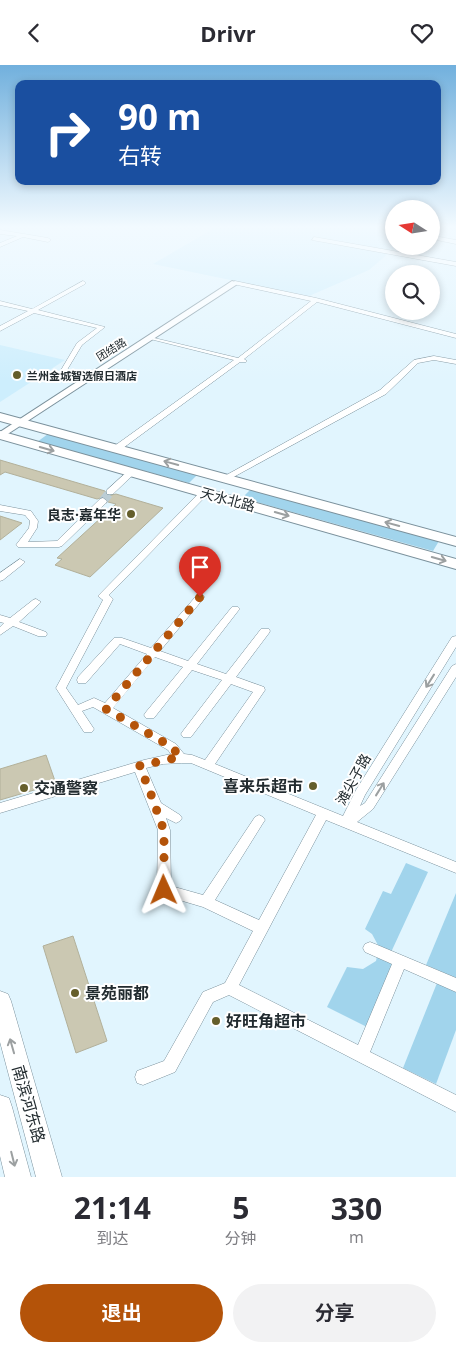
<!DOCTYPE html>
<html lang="zh">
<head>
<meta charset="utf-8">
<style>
	:root { --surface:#fff; --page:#f2f2f3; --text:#2b2b33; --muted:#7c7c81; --accent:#b45309 }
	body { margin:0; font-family:"Open Sans","Noto Sans SC",sans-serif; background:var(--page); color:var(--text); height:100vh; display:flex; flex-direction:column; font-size:19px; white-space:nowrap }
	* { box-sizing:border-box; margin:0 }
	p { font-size:16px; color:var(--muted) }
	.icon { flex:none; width:28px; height:28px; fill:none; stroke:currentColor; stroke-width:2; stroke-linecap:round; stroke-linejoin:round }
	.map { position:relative; height:1112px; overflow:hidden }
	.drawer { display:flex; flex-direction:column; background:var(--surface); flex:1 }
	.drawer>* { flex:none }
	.hud { position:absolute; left:15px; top:15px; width:426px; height:105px; border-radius:10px; box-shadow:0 2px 8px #0003; background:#1a4fa0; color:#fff; overflow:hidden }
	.needle { width:32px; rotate:282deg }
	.buttons { position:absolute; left:385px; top:135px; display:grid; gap:10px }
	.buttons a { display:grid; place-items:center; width:55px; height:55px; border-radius:50%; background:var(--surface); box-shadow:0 2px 8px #0003; font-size:25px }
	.pin { position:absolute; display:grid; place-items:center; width:42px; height:42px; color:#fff; margin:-51px -21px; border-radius:50% 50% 50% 0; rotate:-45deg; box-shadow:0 0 5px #0007 }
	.pin .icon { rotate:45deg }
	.me { position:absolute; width:55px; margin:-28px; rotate:359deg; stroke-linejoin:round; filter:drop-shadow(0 0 4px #0008) }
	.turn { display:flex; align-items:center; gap:18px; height:105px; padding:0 20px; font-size:22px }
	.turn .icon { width:65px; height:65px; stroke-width:2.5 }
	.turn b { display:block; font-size:35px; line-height:42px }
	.eta { display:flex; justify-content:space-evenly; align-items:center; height:85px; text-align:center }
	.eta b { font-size:30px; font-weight:700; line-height:35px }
	.primary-button { display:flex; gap:10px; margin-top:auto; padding:10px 20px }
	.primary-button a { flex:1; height:58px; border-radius:30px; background:var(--accent); color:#fff; font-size:20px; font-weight:700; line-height:58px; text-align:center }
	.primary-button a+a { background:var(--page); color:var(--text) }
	header { display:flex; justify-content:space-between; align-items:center; height:65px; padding:0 20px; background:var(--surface); font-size:22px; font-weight:700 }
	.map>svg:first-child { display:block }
</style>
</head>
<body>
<header><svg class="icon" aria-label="back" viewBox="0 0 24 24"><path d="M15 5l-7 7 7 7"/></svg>Drivr<svg class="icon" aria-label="heart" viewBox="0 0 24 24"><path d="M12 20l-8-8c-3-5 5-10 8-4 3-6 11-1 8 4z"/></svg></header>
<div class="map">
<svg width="456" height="1112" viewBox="0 0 456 1112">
	<rect width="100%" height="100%" fill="#e1f5fe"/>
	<g fill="#cdeefd">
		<polygon points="218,161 353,161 394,167 394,181 397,181 369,205 309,231 153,199"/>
		<polygon points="0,280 65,295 0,337"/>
	</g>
	<g fill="#a1d4ec">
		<polygon points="48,369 197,410 189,418 37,377"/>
		<polygon points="250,425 439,476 433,486 242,433"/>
		<polygon points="406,798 428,807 387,896 394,900 367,962 327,942 347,902 363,904 376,896 379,882 372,869 365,864 383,826 391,829"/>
		<polygon points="456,828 456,913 426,900"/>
		<polygon points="437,918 456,926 456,965 436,1019 403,1003"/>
	</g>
	<g fill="#cbc8b2" stroke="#b2b09a">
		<polygon points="0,395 105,426 107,431 116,429 163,443 90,512 55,500 62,494 57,493 116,439 108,437 104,432 97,434 5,407 0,410"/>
		<polygon points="0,451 22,458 0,475"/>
		<polygon points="46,690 55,716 48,719 48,721 0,735 0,704"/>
		<polygon points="73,871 107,976 76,988 43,881"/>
	</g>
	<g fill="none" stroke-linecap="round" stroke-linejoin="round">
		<polyline stroke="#bbcdd5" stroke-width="9" stroke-dasharray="9 4.5" stroke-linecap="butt" points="103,436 110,427"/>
		<g stroke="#7b919c" stroke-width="1">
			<g id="minor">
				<polygon points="0,165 48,173 51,175 48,177 23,172 0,182 0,178 17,171 0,169"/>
				<polygon points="434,171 456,175 456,179 432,174"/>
				<polygon points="314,172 456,197 456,201 312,175"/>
				<polygon points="83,216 85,217 85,219 38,245 105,262 82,280 67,305 71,310 85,316 85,318 83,319 67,312 61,305 77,278 97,263 34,248 0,266 0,261 28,246 0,240 0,236 32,244"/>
				<polygon points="235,216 316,233 456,269 456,273 317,237 244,294 247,296 246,297 240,297 119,386 113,386 113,382 234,295 150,274 150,272 238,293 311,236 233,219 232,218"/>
				<polygon points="434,291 456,295 456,299 434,295 418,298 386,329 228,415 225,415 221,413 380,325 414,295"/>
				<polygon points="129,405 132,405 136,407 113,429 107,429 107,425"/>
				<path d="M 204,425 L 207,426 L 207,430 L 109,530 L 113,534 L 66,623 L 78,640 L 94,633 L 105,638 L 147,589 L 120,579 L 86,618 L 78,618 L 77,615 L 78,612 L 114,573 L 122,573 L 151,583 L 197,530 L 203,530 L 205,532 L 203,534 L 160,586 L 188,596 L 232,542 L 238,542 L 240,544 L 238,546 L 197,599 L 226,609 L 261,564 L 269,564 L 270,566 L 269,568 L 236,612 L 264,622 L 265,625 L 215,699 L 343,751 L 356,725 L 452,572 L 456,571 L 456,582 L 365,730 L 360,741 L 365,738 L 452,601 L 456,599 L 456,612 L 373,744 L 357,757 L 456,797 L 456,808 L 326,755 L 239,920 L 358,980 L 392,899 L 365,887 L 363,883 L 365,879 L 370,877 L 375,879 L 456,913 L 456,927 L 404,904 L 370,987 L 456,1030 L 456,1047 L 229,930 L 213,937 L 175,1007 L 143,1020 L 137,1018 L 135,1012 L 137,1006 L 164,996 L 203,927 L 225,918 L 253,866 L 203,842 L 159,829 L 157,825 L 158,765 L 135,707 L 0,748 L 0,738 L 144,695 L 171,689 L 168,685 L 93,642 L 82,646 L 94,664 L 92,667 L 84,667 L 56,623 L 103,535 L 98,531 L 100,529 L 201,426 ZM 155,592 L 183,602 L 146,647 L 144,650 L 146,653 L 154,653 L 192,605 L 222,615 L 183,666 L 181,669 L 183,672 L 191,672 L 231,619 L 253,627 L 205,695 L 192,690 L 184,689 L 176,679 L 113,643 ZM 182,698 L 191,698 L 316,750 L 259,855 L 215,835 L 263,758 L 265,755 L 263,752 L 259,750 L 255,752 L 203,830 L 171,821 L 170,765 L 166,753 L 176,758 L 180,756 L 182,753 L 180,750 L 161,738 L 146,703 L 163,699 Z"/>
				<polygon points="103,433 107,436 106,438 62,481 59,482 18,482 16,480 29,463 30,456 25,450 0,446 0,440 31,446 38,456 37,463 28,477 57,476 100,434"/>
				<polygon points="20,494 25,497 23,499 3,515 0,516 0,508"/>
				<polygon points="36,534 41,537 39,539 19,557 46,567 47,569 46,571 38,571 13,561 0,570 0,562 4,558 0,557 0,550 10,553 33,535"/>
			</g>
		</g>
		<g stroke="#7b919c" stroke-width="2">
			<polygon id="tertiary" points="232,216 239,218 0,374 0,367"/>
		</g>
		<g stroke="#7b919c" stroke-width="1">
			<g id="secondary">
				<polygon points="0,926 8,929 11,936 62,1112 36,1112 0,977"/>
				<polygon points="0,1030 9,1033 12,1042 31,1112 5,1112 0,1091"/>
			</g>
		</g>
		<g stroke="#7b919c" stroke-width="2">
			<g id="primary">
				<polygon points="0,348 456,472 456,481 0,356"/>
				<polygon points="0,366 456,494 456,504 0,374"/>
			</g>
		</g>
		<use href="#minor" fill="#fff" fill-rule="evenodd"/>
		<use href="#tertiary" fill="#fff" fill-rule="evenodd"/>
		<use href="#secondary" fill="#fff" fill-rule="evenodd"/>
		<use href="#primary" fill="#fff" fill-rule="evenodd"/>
	</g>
	<defs><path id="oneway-shaft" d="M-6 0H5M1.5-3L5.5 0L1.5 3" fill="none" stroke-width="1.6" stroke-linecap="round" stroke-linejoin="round" transform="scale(1.25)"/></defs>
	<g stroke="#9ca0a1">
		<use href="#oneway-shaft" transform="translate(47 384) rotate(16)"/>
		<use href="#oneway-shaft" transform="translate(171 398) rotate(-165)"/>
		<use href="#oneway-shaft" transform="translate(282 449) rotate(16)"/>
		<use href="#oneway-shaft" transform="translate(392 459) rotate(-165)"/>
		<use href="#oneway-shaft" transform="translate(439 494) rotate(16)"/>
		<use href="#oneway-shaft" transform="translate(430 616) rotate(122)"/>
		<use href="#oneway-shaft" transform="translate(380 724) rotate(-58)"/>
		<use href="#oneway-shaft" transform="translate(12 981) rotate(-106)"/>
		<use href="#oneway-shaft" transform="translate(13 1094) rotate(76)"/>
	</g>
	<linearGradient id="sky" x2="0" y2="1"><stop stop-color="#71b0dd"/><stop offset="0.51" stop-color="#f2faff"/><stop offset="1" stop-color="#f2faff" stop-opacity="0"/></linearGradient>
	<rect width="456" height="317" fill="url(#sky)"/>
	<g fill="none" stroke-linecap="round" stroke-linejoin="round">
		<polyline stroke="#b45309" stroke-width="9" stroke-dasharray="0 16.2" points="164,825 164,766 148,721 139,701 180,692 172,682 106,644 200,532"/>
	</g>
	<g fill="#655e2b" stroke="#fff" stroke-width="2">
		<circle cx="17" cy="310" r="5"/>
		<circle cx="131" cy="449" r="5"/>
		<circle cx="313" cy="721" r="5"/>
		<circle cx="24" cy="723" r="5"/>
		<circle cx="75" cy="928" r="5"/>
		<circle cx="216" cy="956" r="5"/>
	</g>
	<g text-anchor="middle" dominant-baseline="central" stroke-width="4" stroke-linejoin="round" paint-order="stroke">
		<g font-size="11" fill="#222b2f" stroke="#fff">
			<text transform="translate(111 284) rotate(-32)">团结路</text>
		</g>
		<g font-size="11" font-weight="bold" fill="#222b2f" stroke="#fff" text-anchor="start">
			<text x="27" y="310">兰州金城智选假日酒店</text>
		</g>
		<g font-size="14" fill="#222b2f" stroke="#fff">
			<text transform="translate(228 434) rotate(15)">天水北路</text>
			<text transform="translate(353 714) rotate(-61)">滩尖子路</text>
		</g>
		<g font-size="14" font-weight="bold" fill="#222b2f" stroke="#fff" text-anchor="end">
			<text x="121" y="449">良志·嘉年华</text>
		</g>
		<g font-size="16" font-weight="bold" fill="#222b2f" stroke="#fff" text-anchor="start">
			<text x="303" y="721" text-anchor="end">喜来乐超市</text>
			<text x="34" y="723">交通警察</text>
			<text x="85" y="928">景苑丽都</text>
			<text x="226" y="956">好旺角超市</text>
		</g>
		<g font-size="16" fill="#222b2f" stroke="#fff">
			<text transform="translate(29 1039) rotate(74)">南滨河东路</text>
		</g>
	</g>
</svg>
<div class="buttons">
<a><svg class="needle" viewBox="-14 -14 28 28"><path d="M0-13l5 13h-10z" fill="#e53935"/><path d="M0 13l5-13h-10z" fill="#7c7c81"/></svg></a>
<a><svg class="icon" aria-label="search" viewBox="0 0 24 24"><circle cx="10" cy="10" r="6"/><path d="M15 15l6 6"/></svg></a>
</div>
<div class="pin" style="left:200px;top:532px;background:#d93025"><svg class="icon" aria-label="arrive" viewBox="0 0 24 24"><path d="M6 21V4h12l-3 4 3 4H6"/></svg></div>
<svg class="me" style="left:164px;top:825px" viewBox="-20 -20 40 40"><path d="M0-17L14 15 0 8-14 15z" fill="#b45309" stroke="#fff" stroke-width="4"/></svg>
<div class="hud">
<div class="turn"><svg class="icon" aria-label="right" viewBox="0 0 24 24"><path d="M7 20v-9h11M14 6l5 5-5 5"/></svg><div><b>90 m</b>右转</div></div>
</div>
</div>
<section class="drawer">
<div class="eta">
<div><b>21:14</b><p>到达</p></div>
<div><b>5</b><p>分钟</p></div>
<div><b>330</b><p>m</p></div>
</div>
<div class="primary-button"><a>退出</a><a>分享</a></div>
</section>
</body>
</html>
